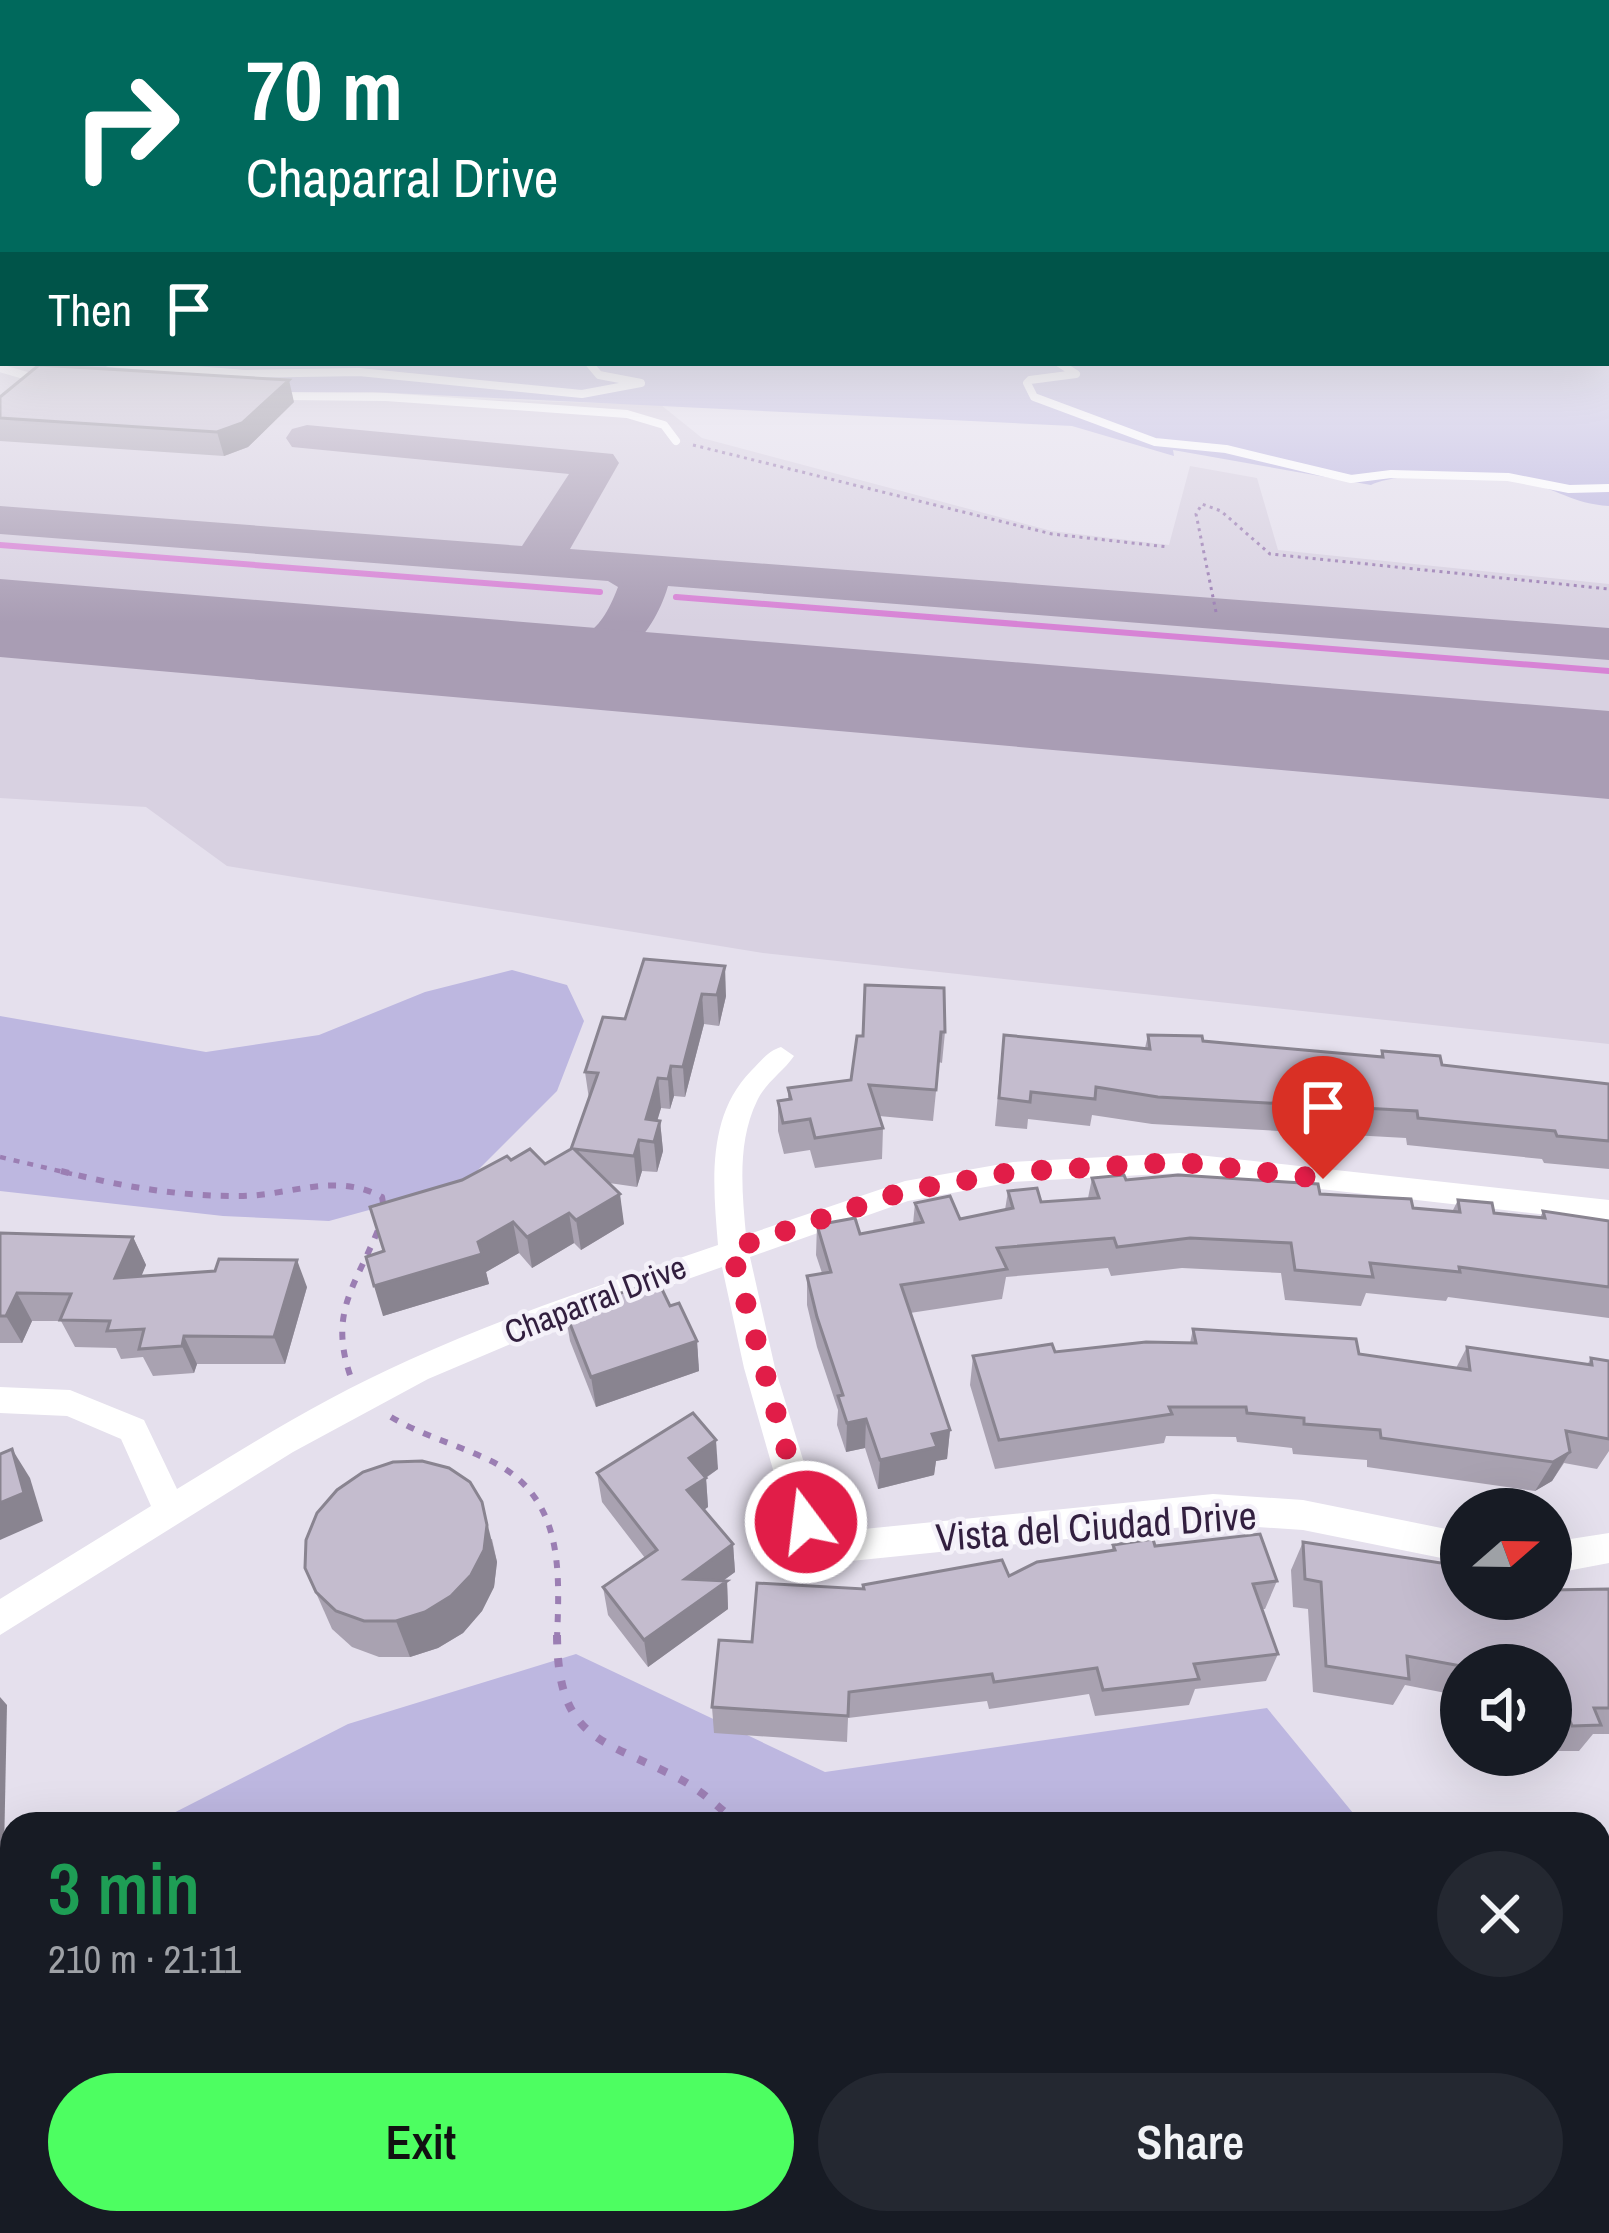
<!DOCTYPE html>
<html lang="en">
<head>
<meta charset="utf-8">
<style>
	:root { --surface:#171b24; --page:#242831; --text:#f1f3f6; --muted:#9ea1a6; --accent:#4dfe61 }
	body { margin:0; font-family:"Archivo Narrow",sans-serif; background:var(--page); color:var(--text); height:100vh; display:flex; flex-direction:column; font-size:45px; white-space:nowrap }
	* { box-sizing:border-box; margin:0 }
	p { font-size:39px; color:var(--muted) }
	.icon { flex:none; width:66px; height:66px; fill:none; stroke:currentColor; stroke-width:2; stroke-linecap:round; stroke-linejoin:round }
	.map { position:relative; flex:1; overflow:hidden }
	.drawer { position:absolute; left:0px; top:1812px; width:1611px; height:423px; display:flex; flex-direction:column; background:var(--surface); border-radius:36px 36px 0 0; box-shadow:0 12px 48px #0002 }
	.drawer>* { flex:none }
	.guide { position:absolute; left:0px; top:0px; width:1611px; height:366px; box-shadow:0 12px 48px #0002; background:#00695c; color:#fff; overflow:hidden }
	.needle { width:78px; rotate:70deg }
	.tools { position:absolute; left:1440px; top:1488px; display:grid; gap:24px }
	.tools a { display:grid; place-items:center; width:132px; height:132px; border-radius:50%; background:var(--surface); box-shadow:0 12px 48px #0002; font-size:60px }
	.pin { position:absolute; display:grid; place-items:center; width:102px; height:102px; color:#fff; margin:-123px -51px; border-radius:50% 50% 50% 0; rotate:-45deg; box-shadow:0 0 12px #0007 }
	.pin .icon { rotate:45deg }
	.me { position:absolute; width:132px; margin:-66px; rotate:345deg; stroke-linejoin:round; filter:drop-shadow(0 0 9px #0008) }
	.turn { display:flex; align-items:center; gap:42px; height:252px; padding:0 48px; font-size:54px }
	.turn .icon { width:156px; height:156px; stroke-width:2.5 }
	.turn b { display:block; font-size:84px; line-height:102px }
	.then { display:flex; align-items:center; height:114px; padding:0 48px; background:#0003; gap:24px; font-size:45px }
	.round { display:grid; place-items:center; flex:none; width:126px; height:126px; border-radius:63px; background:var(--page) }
	.summary { display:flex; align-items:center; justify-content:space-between; height:204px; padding:0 48px }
	h1 { font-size:72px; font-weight:600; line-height:90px; color:#1e9e55 }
	.cta { display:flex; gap:24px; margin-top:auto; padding:24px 48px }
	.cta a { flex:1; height:138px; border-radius:72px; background:var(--accent); color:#111; font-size:48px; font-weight:600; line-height:138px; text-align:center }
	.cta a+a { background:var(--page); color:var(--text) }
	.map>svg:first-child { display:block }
</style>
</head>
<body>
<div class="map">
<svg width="1609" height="2233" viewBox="0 0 1609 2233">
	<rect width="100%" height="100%" fill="#e5e0ed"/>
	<polygon fill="#d8d1e1" points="0,349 3,363 35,363 48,377 284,393 661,405 702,438 1052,531 1169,545 1190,466 1257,478 1278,550 1609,584 1609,1044 763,953 227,866 146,807 0,798"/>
	<g fill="#bdb7e0">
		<path d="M 1609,310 L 1609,506 C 1571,504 1554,486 1520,482 C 1487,477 1399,470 1371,485 L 1173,450 L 1174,456 L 1072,426 L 373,392 L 284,393 L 47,377 L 35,363 L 1608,363 Z"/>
		<polygon points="512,970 567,985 584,1021 557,1091 464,1184 329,1221 223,1216 0,1191 0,1016 206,1052 319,1035 425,992"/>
		<polygon points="576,1654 825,1772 1267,1708 1362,1824 152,1824 348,1724"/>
		<polygon points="12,1889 12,2223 936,2223 916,2233 0,2233 0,1895"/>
	</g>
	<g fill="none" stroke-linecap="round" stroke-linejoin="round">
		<g stroke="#d783d5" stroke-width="6">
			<polyline points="0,545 600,592"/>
			<polyline points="676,597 1609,671"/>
		</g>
		<path fill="#a99db4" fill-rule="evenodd" d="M 307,425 L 613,454 L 619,463 L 570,549 L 1609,628 L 1609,660 L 668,586 C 650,648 594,693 528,676 L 520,665 L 528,654 C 579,641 598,640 618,587 L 608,581 L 0,534 L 0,506 L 522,546 L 569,474 L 292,447 L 286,438 L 292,429 Z"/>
		<polygon fill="#a99db4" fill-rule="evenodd" points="0,579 1609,711 1609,799 0,657"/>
		<g stroke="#9b7eb3" stroke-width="3" stroke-dasharray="3 4.5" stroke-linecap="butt">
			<polyline points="693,445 1052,534 1168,547"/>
			<polyline points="1216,612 1196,514 1202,504 1221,511 1270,554 1609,589"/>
		</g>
		<polyline stroke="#9b7eb3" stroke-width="4.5" stroke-dasharray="6 8" stroke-linecap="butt" points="0,1157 72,1174"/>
		<g stroke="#9b7eb3" stroke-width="6" stroke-dasharray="8 10" stroke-linecap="butt">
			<path d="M 61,1171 C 119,1186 176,1196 236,1196 C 289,1197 333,1171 382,1197 L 384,1208"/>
			<path d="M 350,1375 C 329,1312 355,1287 378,1230"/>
			<path d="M 391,1417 C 421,1435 455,1444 487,1459 C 563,1494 560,1566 557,1638"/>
		</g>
		<g stroke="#9b7eb3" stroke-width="8" stroke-dasharray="9 14" stroke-linecap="butt">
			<path d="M 557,1635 C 558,1740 600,1738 678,1778 C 701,1790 719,1807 738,1824"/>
			<polyline points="268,2233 281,2223"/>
		</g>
		<g stroke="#fff" stroke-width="8">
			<polyline points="109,363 245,374 359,372 582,394 641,383 599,375 589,363"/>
			<polyline points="1059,363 1076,374 1030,380 1027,383 1034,397 1155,442 1226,449 1351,479 1391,474 1508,477 1569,489 1609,488"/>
			<polyline points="0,368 41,380"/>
			<polyline points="279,396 386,397 627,414 664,425 676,441"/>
		</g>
		<g fill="#fff" fill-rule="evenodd">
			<path d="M 781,1047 L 794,1056 C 783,1072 765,1083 757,1101 C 737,1142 742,1191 746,1235 L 905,1181 L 1013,1162 L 1180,1153 L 1609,1200 L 1609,1222 L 1180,1173 L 1013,1182 L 908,1201 L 750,1257 L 775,1368 L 819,1512 L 854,1530 L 1213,1494 L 1303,1500 L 1461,1532 L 1461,1562 L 1303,1530 L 1213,1524 L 851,1561 C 831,1554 797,1542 788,1522 L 744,1368 L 722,1267 L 541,1331 L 428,1379 L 293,1452 L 0,1635 L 0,1599 L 151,1506 L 121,1439 L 67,1416 L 0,1413 L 0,1387 L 70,1390 L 144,1420 L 177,1489 C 252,1443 328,1396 409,1360 C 509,1314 614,1281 718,1245 C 713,1185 706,1117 751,1071 C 761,1061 768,1051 781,1047 Z"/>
			<polygon points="1609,1533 1609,1563 1551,1574 1551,1542"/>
		</g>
	</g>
	<g fill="#a9a2b1">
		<polygon points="0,397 294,402 248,447 224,456 0,441"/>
		<polygon points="644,959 726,996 719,1026 704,1024 685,1097 674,1096 670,1109 661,1108 657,1120 660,1121 663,1151 657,1172 642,1171 637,1187 609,1183 624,1224 581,1250 574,1243 532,1268 519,1253 486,1272 489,1284 383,1316 384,1251 462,1180 511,1160 545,1164 571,1149 589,1099 585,1072 625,1019"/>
		<polygon points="945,1032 942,1063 939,1062 933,1121 879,1116 883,1128 882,1159 815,1168 810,1150 784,1154 778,1131 778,1101 788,1100 788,1088 851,1080 857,1036"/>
		<polygon points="1148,1035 1380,1057 1382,1051 1442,1065 1609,1084 1609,1169 1544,1163 1542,1159 1407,1145 1406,1138 1152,1124 1092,1115 1090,1126 1028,1119 1027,1129 995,1126 1001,1062 1145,1048"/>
		<polygon points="1092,1178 1320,1194 1413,1208 1452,1212 1458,1200 1494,1213 1540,1218 1543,1211 1609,1221 1609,1318 1448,1297 1446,1301 1366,1293 1361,1306 1285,1300 1281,1273 1182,1268 1111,1276 1108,1268 1006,1277 1002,1299 910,1313 950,1430 947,1459 936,1461 934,1475 878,1489 865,1448 846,1452 837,1425 838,1410 817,1347 807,1305 807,1276 822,1273 816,1255 817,1225 860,1234 913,1224 915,1203 960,1219 1005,1210 1008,1191 1041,1202 1088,1198"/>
		<polygon points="0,1233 133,1237 146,1265 141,1276 307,1287 285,1364 197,1364 194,1373 153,1376 143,1357 121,1359 116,1348 75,1347 61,1321 32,1321 22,1343 0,1343"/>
		<polygon points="670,1306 697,1341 699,1371 596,1407 570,1341 565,1311"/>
		<polygon points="1193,1329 1456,1368 1467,1347 1587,1365 1591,1358 1609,1361 1609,1451 1597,1469 1564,1463 1552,1481 1535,1491 1367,1467 1367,1460 1293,1454 1292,1448 1237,1442 1236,1437 1166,1436 1164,1443 995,1469 970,1385 973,1356 1190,1343"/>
		<polygon points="718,1469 706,1478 708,1507 704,1510 733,1544 735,1572 723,1581 727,1581 728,1609 648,1667 608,1615 603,1587 645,1558 602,1502 597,1473"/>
		<polygon points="492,1539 497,1562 494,1587 482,1611 463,1633 438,1648 410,1657 379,1657 352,1647 332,1629 305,1568"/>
		<polygon points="1303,1542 1461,1599 1609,1589 1609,1734 1593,1734 1579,1751 1551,1751 1551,1665 1461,1665 1461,1696 1405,1685 1393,1705 1313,1692 1308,1609 1293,1607 1291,1570"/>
		<polygon points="1113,1545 1155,1546 1277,1581 1265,1609 1262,1609 1278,1654 1266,1681 1195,1689 1189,1705 1095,1716 1089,1694 989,1709 987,1701 848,1718 847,1742 714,1733 712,1707 752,1642 863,1589 1009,1576 1111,1551"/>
	</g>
	<g fill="#898490">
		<polygon points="289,380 294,402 248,447 224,456 217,432"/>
		<polygon points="725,966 726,996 719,1026 717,995"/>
		<polygon points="702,994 704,1024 685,1097 683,1067"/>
		<polygon points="671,1066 674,1096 670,1109 668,1079"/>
		<polygon points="658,1078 661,1108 651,1142 646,1119"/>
		<polygon points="660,1121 663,1151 657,1172 654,1142"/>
		<polygon points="639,1140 642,1171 637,1187 634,1156"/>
		<polygon points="620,1194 624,1224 581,1250 576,1220"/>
		<polygon points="569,1213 574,1243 532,1268 527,1237"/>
		<polygon points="513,1222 519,1253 486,1272 489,1284 383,1316 374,1286 478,1242"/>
		<polygon points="133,1237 146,1265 129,1306 115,1278"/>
		<polygon points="297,1260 307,1287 285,1364 274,1337"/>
		<polygon points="17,1293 32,1321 22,1343 6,1316"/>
		<polygon points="184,1336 197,1364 194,1373 182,1346"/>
		<polygon points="697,1341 699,1371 596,1407 591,1377"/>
		<polygon points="866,1419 865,1448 846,1452 847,1423"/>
		<polygon points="950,1430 947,1459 936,1461 934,1475 878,1489 880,1460 932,1434"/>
		<polygon points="716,1440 718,1469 692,1487 689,1458"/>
		<polygon points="12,1449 30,1478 43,1521 0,1540 0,1503"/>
		<polygon points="1570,1452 1552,1481 1535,1491 1553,1462"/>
		<polygon points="706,1478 708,1507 690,1519 687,1490"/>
		<polygon points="482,1502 497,1562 494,1587 482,1611 463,1633 438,1648 410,1657 396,1621"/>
		<polygon points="733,1544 735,1572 688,1606 685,1579"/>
		<polygon points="727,1581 728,1609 648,1667 644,1640"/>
		<polygon points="0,1697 7,1705 4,1852 0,1853"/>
	</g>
	<g fill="#c4bcce" stroke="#898490" stroke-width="3">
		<polygon points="39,365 289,380 242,423 217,432 0,418 0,397"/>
		<polygon points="644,959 725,966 717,995 702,994 683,1067 671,1066 668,1079 658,1078 646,1119 660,1121 654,1142 639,1140 634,1156 574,1149 620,1194 576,1220 569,1213 527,1237 513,1222 478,1242 482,1254 374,1286 366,1257 384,1251 370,1207 462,1180 507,1156 511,1160 530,1149 545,1164 571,1149 598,1073 585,1072 603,1017 625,1019"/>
		<polygon points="865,985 944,988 945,1032 941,1032 936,1090 869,1085 883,1128 815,1138 810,1119 783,1123 778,1101 791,1099 788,1088 851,1080 857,1036 863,1036"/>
		<polygon points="1004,1035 1150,1049 1148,1035 1202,1036 1203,1041 1383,1057 1382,1051 1440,1056 1442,1065 1609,1084 1609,1141 1557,1136 1555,1131 1418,1118 1417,1111 1158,1097 1096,1087 1095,1099 1031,1092 1030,1102 999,1098"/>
		<polygon points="1124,1175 1126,1180 1178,1175 1318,1184 1320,1194 1411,1199 1413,1208 1460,1212 1458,1200 1492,1203 1494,1213 1545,1218 1543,1211 1609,1221 1609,1287 1459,1267 1460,1272 1370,1263 1373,1277 1295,1270 1291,1243 1190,1238 1117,1247 1114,1238 997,1248 1007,1269 901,1285 950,1430 932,1434 937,1447 880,1460 866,1419 847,1423 838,1396 843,1395 817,1317 807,1276 831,1272 817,1225 855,1218 860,1234 923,1222 915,1203 950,1196 960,1219 1013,1208 1008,1191 1037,1188 1041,1202 1099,1198 1092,1178"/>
		<polygon points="0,1233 133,1237 115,1278 215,1271 219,1259 297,1260 274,1337 184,1336 182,1346 139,1349 144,1329 107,1331 110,1321 60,1320 71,1294 17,1293 6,1316 0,1316"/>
		<polygon points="658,1281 670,1306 679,1303 697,1341 591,1377 565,1311"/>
		<polygon points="1193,1329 1356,1339 1359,1354 1470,1370 1467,1347 1592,1365 1591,1358 1609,1361 1609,1439 1566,1431 1570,1452 1553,1462 1381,1438 1380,1430 1304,1424 1304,1418 1247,1413 1246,1407 1169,1407 1172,1414 999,1440 973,1356 1052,1344 1055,1352 1146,1342 1196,1343"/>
		<polygon points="693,1413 716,1440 689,1458 706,1478 687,1490 733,1544 685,1579 727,1581 644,1640 603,1587 657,1550 597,1473"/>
		<polygon points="12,1449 24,1493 0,1503 0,1454"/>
		<polygon points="422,1461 449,1468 470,1482 482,1502 487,1525 484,1550 471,1575 451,1596 425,1612 396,1621 364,1621 336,1611 316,1592 305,1568 306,1540 317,1513 337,1490 363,1472 393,1462"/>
		<polygon points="1260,1534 1277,1581 1253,1584 1278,1654 1194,1664 1199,1679 1103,1690 1097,1668 994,1682 992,1674 849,1692 848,1716 712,1707 719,1640 752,1642 757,1583 864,1589 863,1585 1002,1560 1009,1576 1037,1562 1115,1550 1113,1545 1153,1539 1155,1546"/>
		<polygon points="1303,1542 1461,1566 1461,1599 1551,1599 1551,1590 1609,1589 1609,1708 1594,1708 1601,1725 1572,1726 1556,1683 1551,1682 1551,1665 1461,1666 1407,1656 1409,1679 1326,1666 1321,1582 1305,1579"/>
	</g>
	<linearGradient id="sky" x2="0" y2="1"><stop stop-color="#a1a0e0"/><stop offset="0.5" stop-color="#f3f1f7"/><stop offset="1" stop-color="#f3f1f7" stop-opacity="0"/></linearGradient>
	<rect width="1609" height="623" fill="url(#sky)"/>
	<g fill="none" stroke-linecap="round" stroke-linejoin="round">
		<polyline stroke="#e11d48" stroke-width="21" stroke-dasharray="0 37.8" points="806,1522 731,1249 905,1191 1013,1172 1180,1162 1323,1179"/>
	</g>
	<g text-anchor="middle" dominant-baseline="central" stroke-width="9" stroke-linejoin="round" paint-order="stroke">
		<g font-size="33" fill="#321f3f" stroke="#f4f1f9">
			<text transform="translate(595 1299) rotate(-21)">Chaparral Drive</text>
		</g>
		<g font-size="39" fill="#321f3f" stroke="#f4f1f9">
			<text transform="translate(1096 1526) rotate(-4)">Vista del Ciudad Drive</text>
		</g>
	</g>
</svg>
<div class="tools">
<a><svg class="needle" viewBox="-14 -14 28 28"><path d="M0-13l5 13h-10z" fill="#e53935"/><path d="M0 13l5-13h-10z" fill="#9ea1a6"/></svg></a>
<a><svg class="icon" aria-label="sound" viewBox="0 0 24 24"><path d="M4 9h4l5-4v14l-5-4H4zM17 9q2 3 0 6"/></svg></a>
</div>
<div class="pin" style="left:1323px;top:1179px;background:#d93025"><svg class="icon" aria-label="arrive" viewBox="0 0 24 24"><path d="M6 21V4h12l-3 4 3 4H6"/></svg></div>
<svg class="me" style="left:806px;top:1522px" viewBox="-20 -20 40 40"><circle r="17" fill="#e11d48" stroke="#fff" stroke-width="3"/><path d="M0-11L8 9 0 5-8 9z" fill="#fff"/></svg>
<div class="guide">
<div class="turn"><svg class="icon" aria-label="right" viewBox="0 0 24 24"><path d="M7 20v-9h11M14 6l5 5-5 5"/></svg><div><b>70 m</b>Chaparral Drive</div></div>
<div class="then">Then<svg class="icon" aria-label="arrive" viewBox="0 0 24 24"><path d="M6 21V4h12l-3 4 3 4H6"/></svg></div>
</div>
<section class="drawer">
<div class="summary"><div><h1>3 min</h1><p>210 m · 21:11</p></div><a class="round"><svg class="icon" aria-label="close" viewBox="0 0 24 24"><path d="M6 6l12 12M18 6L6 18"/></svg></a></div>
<div class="cta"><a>Exit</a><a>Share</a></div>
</section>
</div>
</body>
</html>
